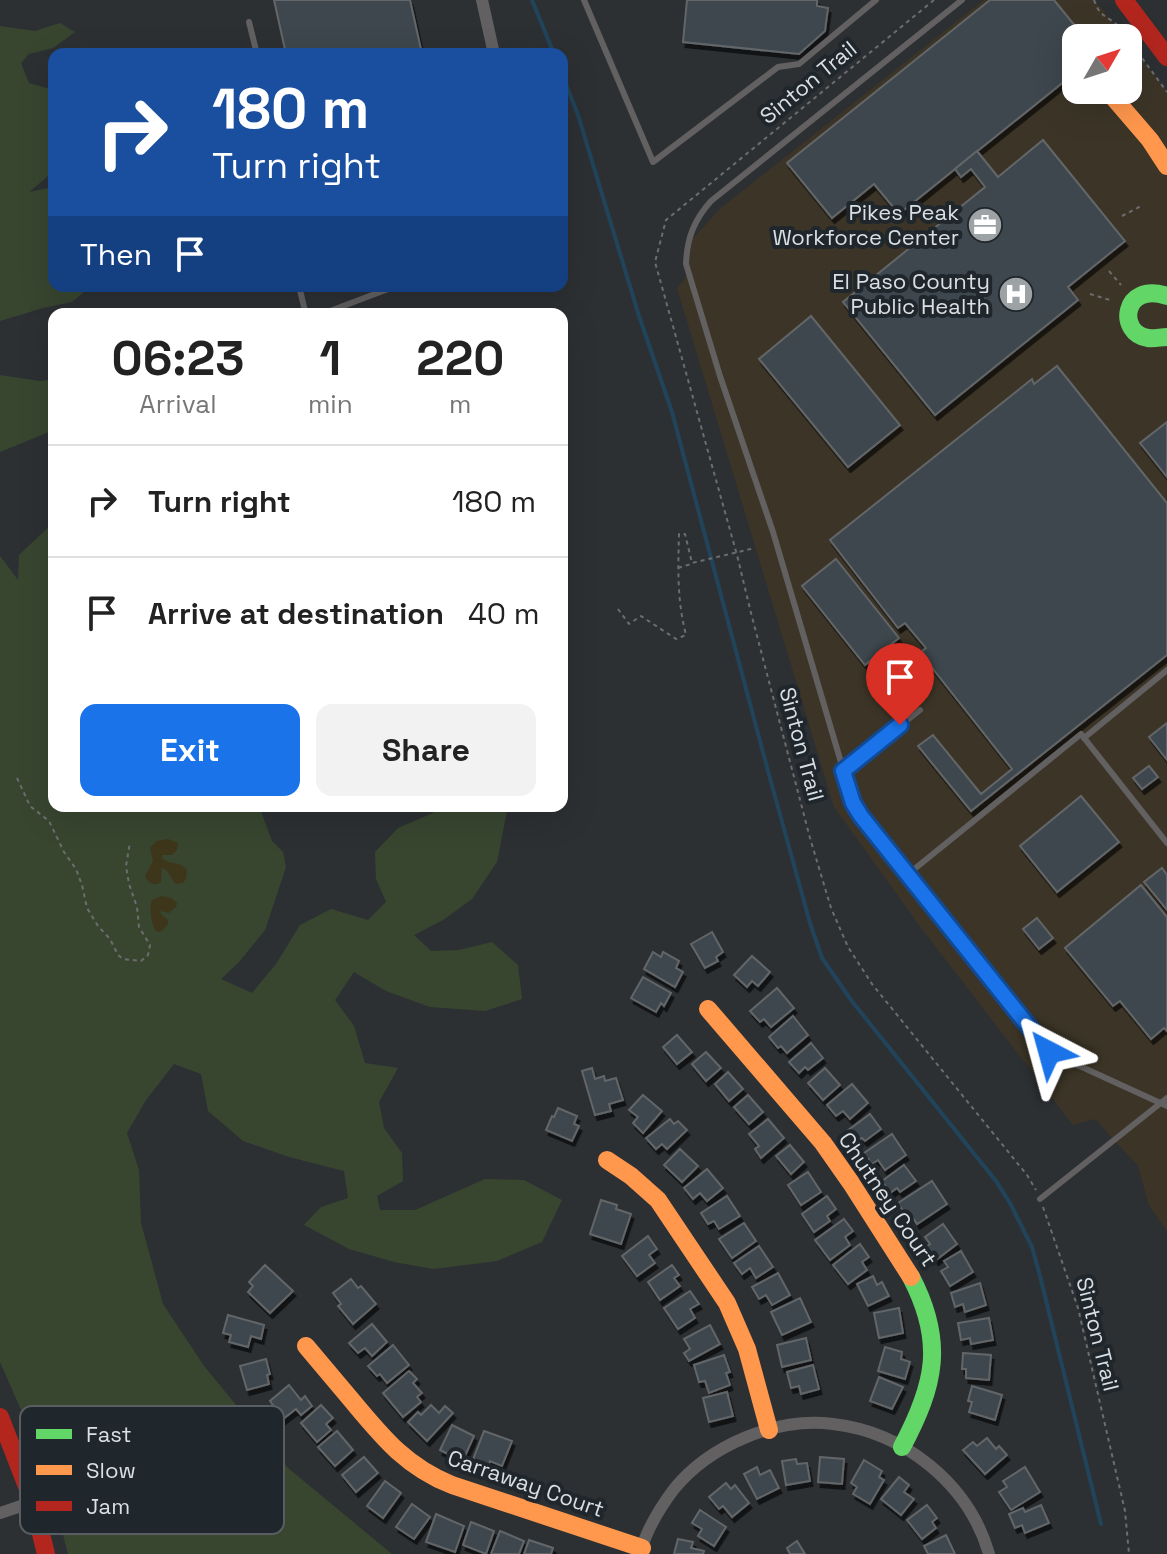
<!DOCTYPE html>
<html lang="en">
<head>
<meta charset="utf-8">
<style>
	:root { --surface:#fff; --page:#f2f2f2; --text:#222; --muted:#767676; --line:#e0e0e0; --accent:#1a73e8 }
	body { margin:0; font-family:"Space Grotesk",sans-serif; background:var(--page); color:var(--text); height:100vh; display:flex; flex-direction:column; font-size:30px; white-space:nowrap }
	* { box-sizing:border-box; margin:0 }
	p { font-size:26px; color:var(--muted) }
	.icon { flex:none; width:44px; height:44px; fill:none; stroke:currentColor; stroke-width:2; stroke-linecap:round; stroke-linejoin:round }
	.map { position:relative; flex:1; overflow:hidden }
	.drawer { position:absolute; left:48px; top:308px; width:520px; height:504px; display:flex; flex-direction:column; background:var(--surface); border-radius:16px; box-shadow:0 8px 32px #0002 }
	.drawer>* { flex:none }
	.hud { position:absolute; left:48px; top:48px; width:520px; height:244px; border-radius:16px; box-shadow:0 8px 32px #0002; background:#1a4fa0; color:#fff; overflow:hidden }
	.needle { width:52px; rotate:51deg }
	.tools { position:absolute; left:1062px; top:24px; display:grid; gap:16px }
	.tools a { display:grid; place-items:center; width:80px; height:80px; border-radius:16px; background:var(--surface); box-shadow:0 8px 32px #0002; font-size:40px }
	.pin { position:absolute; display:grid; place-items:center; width:68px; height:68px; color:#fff; margin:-82px -34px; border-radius:50% 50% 50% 0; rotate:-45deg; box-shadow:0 0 8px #0007 }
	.pin .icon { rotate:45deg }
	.me { position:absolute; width:88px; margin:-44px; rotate:321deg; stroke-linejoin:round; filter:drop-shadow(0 0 6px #0008) }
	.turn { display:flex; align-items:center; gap:28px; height:168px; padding:0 32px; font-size:36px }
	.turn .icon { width:104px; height:104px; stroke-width:2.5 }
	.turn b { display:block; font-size:56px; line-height:68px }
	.then { display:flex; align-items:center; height:76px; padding:0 32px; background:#0003; gap:16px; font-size:30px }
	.eta { display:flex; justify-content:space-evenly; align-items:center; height:136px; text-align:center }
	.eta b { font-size:48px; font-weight:700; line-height:56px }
	.action { display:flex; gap:16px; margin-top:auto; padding:16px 32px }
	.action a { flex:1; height:92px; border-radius:16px; background:var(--accent); color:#fff; font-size:32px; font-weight:700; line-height:92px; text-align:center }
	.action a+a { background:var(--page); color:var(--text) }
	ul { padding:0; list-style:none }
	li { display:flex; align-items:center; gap:24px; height:112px; padding:0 32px; border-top:2px solid var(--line) }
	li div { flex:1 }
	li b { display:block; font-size:30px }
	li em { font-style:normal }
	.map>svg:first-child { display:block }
</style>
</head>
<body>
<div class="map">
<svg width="1167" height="1554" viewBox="0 0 1167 1554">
	<defs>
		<filter id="shadow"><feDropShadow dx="2.5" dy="5" stdDeviation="0" flood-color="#0009"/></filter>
	</defs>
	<rect width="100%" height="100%" fill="#2d3033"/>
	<polygon fill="#3c3527" points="984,0 1095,0 1125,38 1076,38 1076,90 1128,90 1128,42 1167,91 1167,1231 1149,1205 1138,1166 1095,1119 1073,1125 925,933 834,807 677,288 685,279 693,238 721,208"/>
	<g fill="#384630">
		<polygon points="60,23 75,32 53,48 29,54 21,63 29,83 54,90 54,171 29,192 54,187 54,286 91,286 72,302 43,308 0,321 0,26 35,31"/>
		<polygon points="0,375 40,381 54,379 54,430 0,452"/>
		<polygon points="54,522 54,806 259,806 272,841 283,852 286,867 265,930 239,962 221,979 252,993 276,964 300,925 331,909 368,920 386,902 376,879 375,852 398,828 433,813 436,806 508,806 497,862 472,899 443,920 414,935 431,951 459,950 492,942 518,965 522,999 485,1011 430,1007 386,991 354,972 335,1000 354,1026 365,1063 398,1068 379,1102 384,1128 402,1153 403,1181 377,1196 380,1210 415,1210 485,1179 524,1180 562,1200 542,1242 497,1261 433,1269 394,1262 349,1249 304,1225 321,1207 348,1198 344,1171 289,1157 243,1141 208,1111 201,1074 174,1064 146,1100 127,1133 139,1170 141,1223 163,1304 204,1366 288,1468 392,1554 68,1554 44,1462 0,1362 0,556 18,580 19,555"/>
	</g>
	<g fill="#3d361a">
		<path d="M 168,839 L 178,843 L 177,850 L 172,855 L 162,855 L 162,858 C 170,866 181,860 187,871 L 186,879 L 183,883 L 176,884 C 170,879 170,871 162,868 L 161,882 C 155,887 149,883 145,877 L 153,860 L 150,848 L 156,841 Z"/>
		<path d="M 162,896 L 171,898 L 177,903 L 176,907 L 169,913 L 160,911 L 161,914 L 168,920 L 168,924 L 162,931 L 157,932 C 151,926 149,907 152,900 Z"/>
	</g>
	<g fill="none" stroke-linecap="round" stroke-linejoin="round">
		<g stroke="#21445b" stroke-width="4">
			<polyline points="532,0 554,54"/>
			<polyline points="562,74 578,115 639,316 672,412 768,771 810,923 822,958 851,1000 996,1181 1010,1203 1032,1247 1040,1276 1101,1524"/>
		</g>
	</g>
	<g fill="#3e474d" stroke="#636668" stroke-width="2" filter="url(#shadow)">
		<polygon points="274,0 410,0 422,54 286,54"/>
		<polygon points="687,0 817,0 817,6 828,8 825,31 799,54 683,42"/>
		<polygon points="990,0 1054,0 1085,38 1076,38 1076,72 899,214 874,184 832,218 787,163"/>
		<polygon points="1043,140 1125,241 1068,287 1078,300 935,415 843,302 985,187 971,169 961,177 955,169 977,151 998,177"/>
		<polygon points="811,316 900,425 848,467 759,359"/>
		<polygon points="1057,366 1167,503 1167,655 971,811 918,746 933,735 981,794 1012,769 929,664 925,668 916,656 926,648 905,623 898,628 830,540 1032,379 1034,384"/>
		<polygon points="1167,422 1167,477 1140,443"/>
		<polygon points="836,559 899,638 865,665 802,586"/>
		<polygon points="1167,723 1167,760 1149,737"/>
		<polygon points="1149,766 1158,777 1142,789 1133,778"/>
		<polygon points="1081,796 1119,842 1057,892 1020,846"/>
		<polygon points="1162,868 1167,875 1167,910 1144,882"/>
		<polygon points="1141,885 1167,917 1167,1031 1164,1028 1151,1039 1120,1001 1113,1006 1065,948"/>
		<polygon points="1037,918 1053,938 1039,949 1023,929"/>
		<polygon points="712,932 723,952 716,957 718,961 705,968 691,944"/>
		<polygon points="653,952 661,957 663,952 679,961 676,968 683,972 675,987 644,969"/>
		<polygon points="752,956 770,972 758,986 752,981 747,987 734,975"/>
		<polygon points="643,977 671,993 664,1006 661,1003 656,1012 631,998"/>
		<polygon points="777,988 794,1008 771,1027 764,1019 760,1022 750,1011"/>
		<polygon points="793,1016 808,1035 787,1053 781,1046 778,1048 769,1037"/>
		<polygon points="677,1035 692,1052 677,1064 663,1047"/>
		<polygon points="811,1043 823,1058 808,1070 805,1067 799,1073 789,1062"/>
		<polygon points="706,1052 721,1068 706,1081 692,1064"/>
		<polygon points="592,1068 595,1079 604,1076 605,1081 616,1078 623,1100 609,1104 611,1111 595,1115 582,1071"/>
		<polygon points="825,1068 840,1085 823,1100 808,1083"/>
		<polygon points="728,1072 743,1089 729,1101 715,1084"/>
		<polygon points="852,1084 868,1103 850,1119 843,1111 836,1116 827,1105"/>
		<polygon points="643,1095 662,1111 643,1133 633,1123 638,1117 629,1110"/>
		<polygon points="748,1095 763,1112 749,1124 734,1107"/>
		<polygon points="558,1108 577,1116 574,1124 579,1126 572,1141 546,1130 552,1116 554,1117"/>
		<polygon points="870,1114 881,1129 865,1141 862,1138 856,1142 847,1131"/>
		<polygon points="670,1119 674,1124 678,1121 687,1130 667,1149 662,1144 656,1149 646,1138"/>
		<polygon points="768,1119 784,1138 761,1158 755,1149 759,1146 749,1134"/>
		<polygon points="892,1134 906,1155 885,1170 878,1160 872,1164 864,1153"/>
		<polygon points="790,1145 804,1162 791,1174 776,1156"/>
		<polygon points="680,1149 698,1166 682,1182 664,1165"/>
		<polygon points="904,1165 916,1181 900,1192 897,1188 890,1193 882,1181"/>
		<polygon points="707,1169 723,1188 707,1201 700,1193 693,1199 684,1188"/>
		<polygon points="808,1172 821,1192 801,1205 788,1185"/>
		<polygon points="932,1181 947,1204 917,1224 911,1215 907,1217 898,1203"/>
		<polygon points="727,1196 740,1216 719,1229 714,1221 708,1224 701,1213"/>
		<polygon points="827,1196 836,1209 827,1216 830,1221 814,1232 802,1214"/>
		<polygon points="601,1200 617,1205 616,1209 631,1214 621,1244 590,1234"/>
		<polygon points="844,1219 853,1231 845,1237 850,1245 830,1260 815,1240"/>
		<polygon points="744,1223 756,1241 732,1258 719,1239"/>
		<polygon points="943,1224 957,1244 936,1260 926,1247 930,1244 925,1237"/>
		<polygon points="648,1236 657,1249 649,1255 655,1263 637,1276 622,1256"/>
		<polygon points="860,1244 869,1257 862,1262 867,1270 848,1284 833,1265"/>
		<polygon points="759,1246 773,1267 756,1278 750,1268 742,1274 734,1263"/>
		<polygon points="961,1251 973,1272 950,1286 941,1271 948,1267 944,1261"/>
		<polygon points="265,1265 293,1291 270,1313 248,1292 253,1286 249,1282"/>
		<polygon points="672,1265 679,1275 674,1278 680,1286 660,1300 648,1282"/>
		<polygon points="778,1273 790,1295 772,1305 766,1295 759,1299 752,1287"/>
		<polygon points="873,1276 877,1285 882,1282 889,1296 868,1306 857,1284"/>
		<polygon points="351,1279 358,1288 361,1286 376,1304 353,1324 338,1306 341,1304 333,1293"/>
		<polygon points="980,1283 986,1305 965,1312 963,1304 955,1307 951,1293"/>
		<polygon points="690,1291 699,1304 690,1309 695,1318 678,1329 664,1308"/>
		<polygon points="800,1298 811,1322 782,1335 771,1312"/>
		<polygon points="899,1308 903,1333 879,1338 874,1313"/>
		<polygon points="228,1315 264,1325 261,1339 251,1336 248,1347 229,1342 231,1335 223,1333"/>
		<polygon points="989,1318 993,1340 971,1344 970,1338 961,1340 958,1323"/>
		<polygon points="372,1324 387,1342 372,1356 365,1348 358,1353 349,1343"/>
		<polygon points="710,1325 720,1344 689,1361 684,1353 690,1349 684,1339"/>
		<polygon points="806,1338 811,1360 782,1367 777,1345"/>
		<polygon points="393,1345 409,1365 387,1383 380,1374 377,1376 368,1366"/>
		<polygon points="885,1347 902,1352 901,1359 910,1362 905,1379 878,1371"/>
		<polygon points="963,1353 991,1355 989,1380 966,1378 966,1369 962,1369"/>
		<polygon points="724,1355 730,1372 726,1373 730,1385 709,1393 705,1381 699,1382 694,1365"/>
		<polygon points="266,1359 270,1374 267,1375 269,1384 247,1390 240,1366"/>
		<polygon points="813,1365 819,1389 801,1394 799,1386 791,1388 787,1372"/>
		<polygon points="409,1371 417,1379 413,1383 422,1393 417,1397 421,1402 403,1417 383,1393"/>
		<polygon points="879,1377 903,1387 892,1409 870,1401"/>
		<polygon points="289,1385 301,1400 305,1396 312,1406 301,1415 296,1409 283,1419 270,1401"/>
		<polygon points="972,1386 1002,1395 995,1420 969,1412 972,1402 968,1401"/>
		<polygon points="727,1392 733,1416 709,1422 703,1398"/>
		<polygon points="321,1405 333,1418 326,1424 331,1430 317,1442 301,1423"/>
		<polygon points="431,1405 439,1413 445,1406 453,1413 427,1441 408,1422 418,1412 421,1415"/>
		<polygon points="452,1425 474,1436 465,1456 456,1452 454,1457 440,1450"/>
		<polygon points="337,1431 353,1450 335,1466 318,1447"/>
		<polygon points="484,1431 512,1441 502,1466 490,1461 488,1467 472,1462"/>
		<polygon points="987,1438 996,1449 999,1446 1007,1455 985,1474 963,1450 973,1442 977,1446"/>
		<polygon points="364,1457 378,1473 356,1492 342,1475"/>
		<polygon points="820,1457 844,1459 842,1484 818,1482"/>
		<polygon points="796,1459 797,1464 807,1463 810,1481 786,1485 782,1461"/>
		<polygon points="864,1460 882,1471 879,1477 884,1480 870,1504 853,1494 857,1487 851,1483"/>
		<polygon points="757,1467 760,1475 770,1470 779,1488 757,1499 744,1474"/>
		<polygon points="1025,1467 1040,1492 1011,1510 999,1492 1007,1487 1003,1481"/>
		<polygon points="899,1477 909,1485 904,1492 914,1499 901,1515 881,1499"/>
		<polygon points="385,1481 401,1493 383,1518 367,1506"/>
		<polygon points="726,1483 731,1489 735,1485 749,1503 732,1517 723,1506 719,1509 709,1497"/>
		<polygon points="412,1504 430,1517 414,1539 396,1527"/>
		<polygon points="927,1505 937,1518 932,1522 936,1528 922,1539 907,1520"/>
		<polygon points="1041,1505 1049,1523 1025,1533 1022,1525 1015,1528 1009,1514 1023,1508 1025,1512"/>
		<polygon points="700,1510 726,1527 714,1546 698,1536 702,1529 692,1523"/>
		<polygon points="436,1514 464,1526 455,1552 426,1542"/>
		<polygon points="471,1522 494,1531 486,1554 463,1545"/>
		<polygon points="500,1531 524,1541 519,1554 491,1554"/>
		<polygon points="946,1535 955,1554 928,1554 924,1546"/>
		<polygon points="678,1539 693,1542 691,1548 704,1551 703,1554 674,1554"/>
		<polygon points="529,1540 553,1548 551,1554 524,1554"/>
		<polygon points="797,1541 805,1554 790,1554 787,1548"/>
	</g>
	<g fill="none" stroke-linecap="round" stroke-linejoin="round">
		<g stroke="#6d6c6e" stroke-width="2" stroke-dasharray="4 4" stroke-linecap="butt">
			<polyline points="934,0 666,220 655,262 737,555 751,613 810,838 831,908 848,947 872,984 1027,1175 1036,1190"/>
			<path d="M 1094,0 C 1100,18 1107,15 1118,26 C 1122,30 1124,34 1127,38"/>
			<polyline points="1128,39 1167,92"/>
			<polyline points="1122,216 1141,206"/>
			<polyline points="1109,271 1121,285"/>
			<polyline points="1090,294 1110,300"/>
			<polyline points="678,568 691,564"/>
			<path d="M 618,609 L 629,624 L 641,616 L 676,639 L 686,635 C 677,600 678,570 679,534 L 685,534 L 692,563 L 755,548"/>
			<polyline points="17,778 30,806 49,821 64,852 76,869 82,885 87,908 98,926 110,939 118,955 123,959 141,961 148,955 150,945 139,927 137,907 129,884 126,866 130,842"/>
			<polyline points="1043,1207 1078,1308 1125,1511 1129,1554"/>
		</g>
		<g stroke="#626061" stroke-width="6">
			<polyline points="584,0 653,162 778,67 799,64 876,0"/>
			<path d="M 962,0 L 711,201 C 694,220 687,238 686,264 L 720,376 L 773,532 L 853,803 L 861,816 L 1049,1052 L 1167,1106"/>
			<polyline points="249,22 257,54"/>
			<polyline points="299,286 305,311 309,314"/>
			<polyline points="322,314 396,286"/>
			<polyline points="1084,738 1167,670"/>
			<polyline points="843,771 920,710"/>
			<polyline points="907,875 1081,734 1167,843"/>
			<polyline points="1040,1199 1167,1098"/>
		</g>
		<g stroke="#626061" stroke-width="12">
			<polyline points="482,0 494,54"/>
			<polyline points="0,1513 33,1502"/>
			<path d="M 640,1554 C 646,1530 659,1509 674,1489 C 710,1445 776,1417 833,1424 C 904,1432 969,1484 989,1554"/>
		</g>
		<g stroke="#63d668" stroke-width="18">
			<path d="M 1167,296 C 1122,281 1117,334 1148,338 C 1154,339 1161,337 1167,337"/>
			<path d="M 902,1447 C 935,1385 945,1342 911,1277"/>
		</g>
		<g stroke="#ff974d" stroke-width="18">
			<polyline points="1107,90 1150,140 1167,166"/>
			<polyline points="708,1009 823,1143 851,1183 911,1277"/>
			<polyline points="607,1160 631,1176 658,1200 727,1303 747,1349 769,1430"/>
			<path d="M 306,1346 C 322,1365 338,1384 354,1403 C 384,1439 407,1467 452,1485 L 642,1548"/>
		</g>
		<g stroke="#b3261e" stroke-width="18">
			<polyline points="1124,0 1167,57"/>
			<polyline points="0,1417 33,1502 46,1554"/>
		</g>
	</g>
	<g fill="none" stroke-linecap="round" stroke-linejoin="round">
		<g stroke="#114b97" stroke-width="20">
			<polyline id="route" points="900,725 843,771 853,803 861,816 1049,1052"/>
		</g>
		<use href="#route" stroke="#1a73e8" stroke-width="14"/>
	</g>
	<defs>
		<g id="office-disc" transform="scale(1.8)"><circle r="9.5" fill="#9da2a5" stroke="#20272c"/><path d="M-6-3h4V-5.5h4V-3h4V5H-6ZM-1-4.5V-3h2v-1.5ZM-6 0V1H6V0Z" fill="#fff"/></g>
		<g id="hospital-disc" transform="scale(1.8)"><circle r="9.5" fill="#9da2a5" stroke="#20272c"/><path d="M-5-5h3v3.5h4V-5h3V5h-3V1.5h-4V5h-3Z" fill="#fff"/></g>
	</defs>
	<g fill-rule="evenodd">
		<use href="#office-disc" x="985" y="225"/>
		<use href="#hospital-disc" x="1016" y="294"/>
	</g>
	<g text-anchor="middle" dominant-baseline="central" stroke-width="8" stroke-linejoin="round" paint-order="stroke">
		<g font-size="22" fill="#dadfe2" stroke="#20272c">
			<text transform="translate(808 82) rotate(-39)">Sinton Trail</text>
			<text transform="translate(802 744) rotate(75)">Sinton Trail</text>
			<text transform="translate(888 1199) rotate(56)">Chutney Court</text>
			<text transform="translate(1098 1334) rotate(76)">Sinton Trail</text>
			<text transform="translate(526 1483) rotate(19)">Carraway Court</text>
		</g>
		<g font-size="22" fill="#dadfe2" stroke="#20272c" text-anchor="end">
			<text x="959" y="212">Pikes Peak<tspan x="959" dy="25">Workforce Center</tspan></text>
			<text x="990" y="281">El Paso County<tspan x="990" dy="25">Public Health</tspan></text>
		</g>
	</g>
	<rect x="20" y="1406" width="264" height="128" rx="12" fill="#20272c" stroke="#585e63" stroke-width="2"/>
	<rect x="36" y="1429" width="36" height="10" fill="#63d668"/>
	<rect x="36" y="1465" width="36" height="10" fill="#ff974d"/>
	<rect x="36" y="1501" width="36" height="10" fill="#b3261e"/>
	<g font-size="22" fill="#dadfe2">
		<text x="86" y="1442">Fast</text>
		<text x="86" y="1478">Slow</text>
		<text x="86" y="1514">Jam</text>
	</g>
</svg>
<div class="tools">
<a><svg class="needle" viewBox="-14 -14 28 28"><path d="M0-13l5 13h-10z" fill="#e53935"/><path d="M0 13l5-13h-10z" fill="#767676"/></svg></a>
</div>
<div class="pin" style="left:900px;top:725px;background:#d93025"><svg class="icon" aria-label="arrive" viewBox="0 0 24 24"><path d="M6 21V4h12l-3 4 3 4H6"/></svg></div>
<svg class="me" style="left:1049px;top:1052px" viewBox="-20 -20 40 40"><path d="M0-17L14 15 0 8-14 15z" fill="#1a73e8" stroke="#fff" stroke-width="4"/></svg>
<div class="hud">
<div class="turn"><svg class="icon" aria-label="right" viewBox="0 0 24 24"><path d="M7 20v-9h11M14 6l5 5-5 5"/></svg><div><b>180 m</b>Turn right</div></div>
<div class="then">Then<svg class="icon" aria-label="arrive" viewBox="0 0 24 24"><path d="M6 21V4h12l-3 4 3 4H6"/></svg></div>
</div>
<section class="drawer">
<div class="eta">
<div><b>06:23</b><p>Arrival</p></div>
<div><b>1</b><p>min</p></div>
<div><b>220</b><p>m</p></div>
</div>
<ul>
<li><svg class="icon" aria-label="right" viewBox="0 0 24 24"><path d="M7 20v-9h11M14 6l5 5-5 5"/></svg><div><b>Turn right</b></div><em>180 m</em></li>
<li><svg class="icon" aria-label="arrive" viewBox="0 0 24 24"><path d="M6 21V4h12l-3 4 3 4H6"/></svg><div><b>Arrive at destination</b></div><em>40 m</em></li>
</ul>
<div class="action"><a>Exit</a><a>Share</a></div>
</section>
</div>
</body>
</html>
